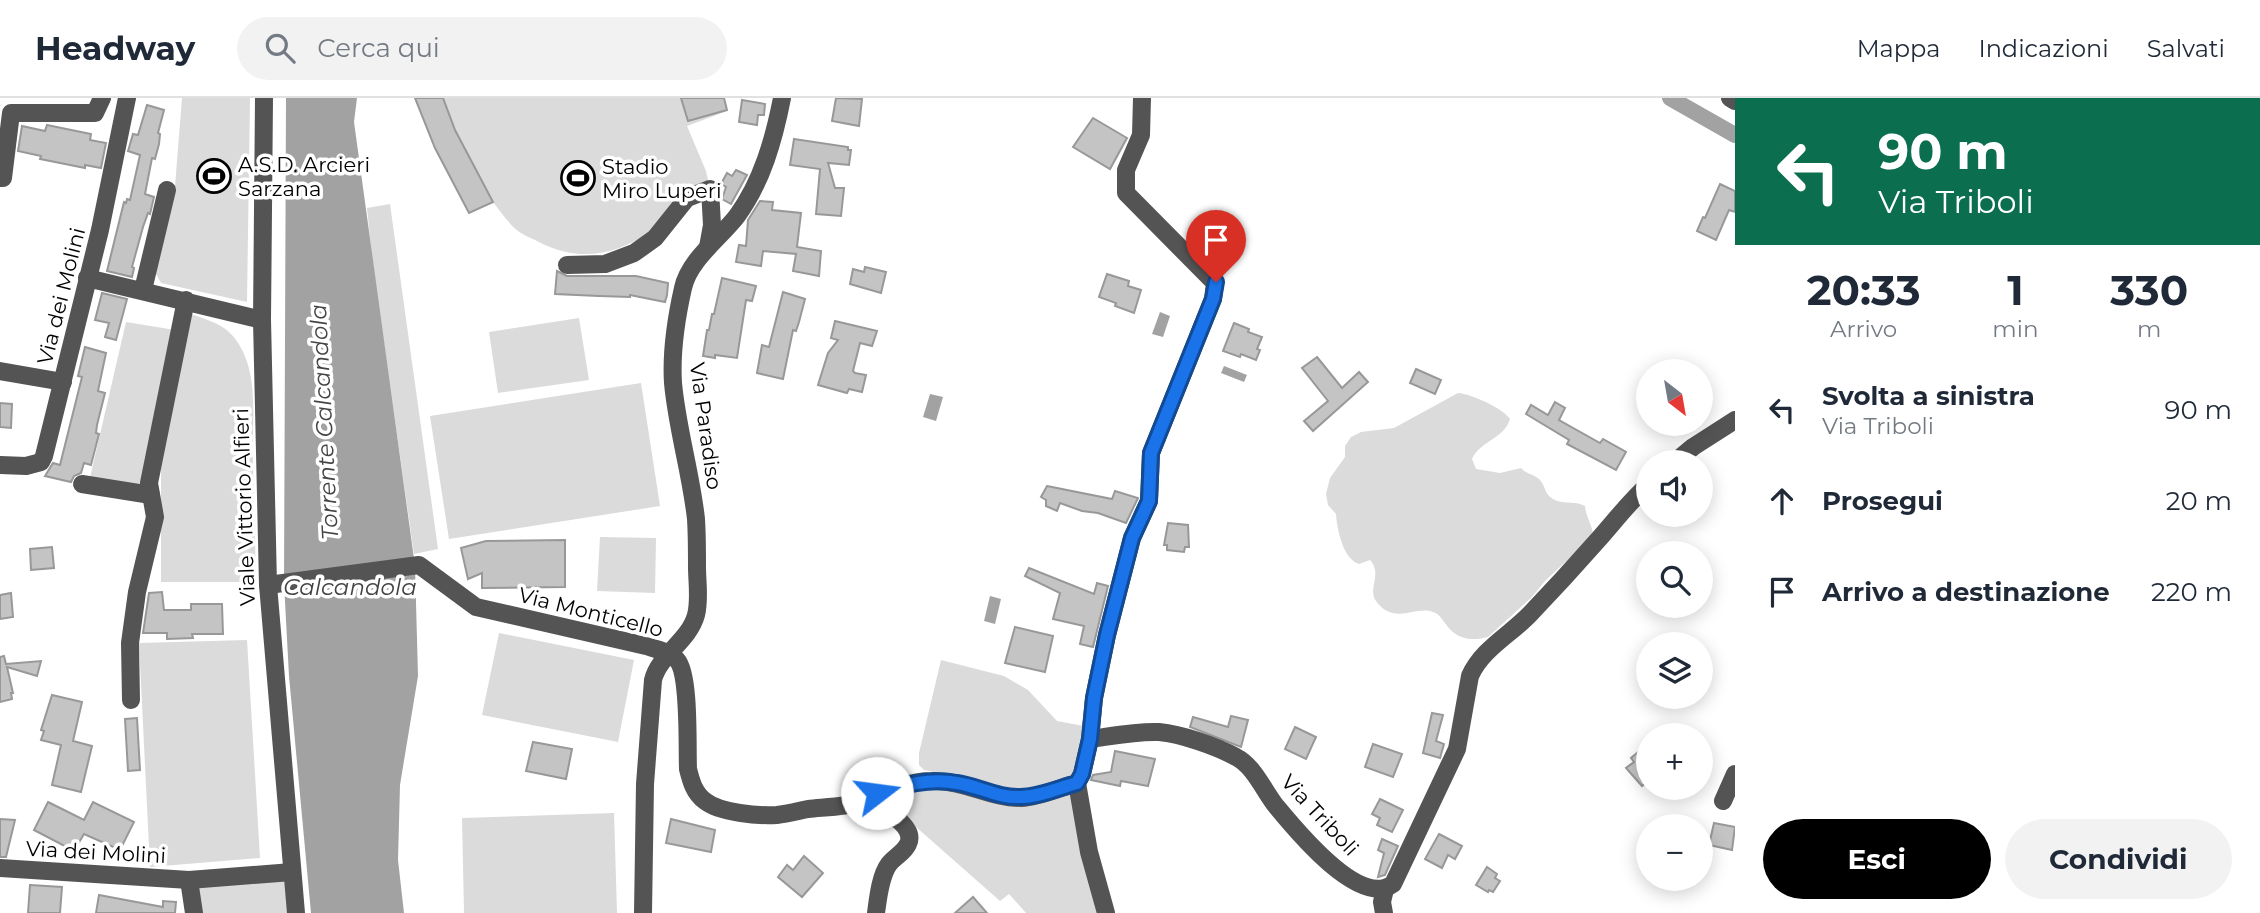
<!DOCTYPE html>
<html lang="it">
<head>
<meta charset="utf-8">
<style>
	:root { --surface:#fff; --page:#f2f2f3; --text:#1f2937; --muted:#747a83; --line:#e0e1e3; --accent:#000 }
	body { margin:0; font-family:Montserrat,sans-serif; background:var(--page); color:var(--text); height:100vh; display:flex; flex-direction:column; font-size:26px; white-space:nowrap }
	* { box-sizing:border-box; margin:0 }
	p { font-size:23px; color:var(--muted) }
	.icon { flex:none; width:38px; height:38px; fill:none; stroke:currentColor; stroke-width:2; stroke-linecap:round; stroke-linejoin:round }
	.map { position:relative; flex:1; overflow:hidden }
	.sheet { display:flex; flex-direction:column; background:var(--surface); width:525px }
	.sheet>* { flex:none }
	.banner { background:#0b6e4f; color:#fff; overflow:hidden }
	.needle { width:46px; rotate:149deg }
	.fabs { position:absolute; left:1636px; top:261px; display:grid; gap:14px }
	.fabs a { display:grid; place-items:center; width:77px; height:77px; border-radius:50%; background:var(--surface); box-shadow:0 4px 18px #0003; font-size:35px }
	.pin { position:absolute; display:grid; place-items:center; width:60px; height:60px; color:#fff; margin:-72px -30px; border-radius:50% 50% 50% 0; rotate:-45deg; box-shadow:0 0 7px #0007 }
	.pin .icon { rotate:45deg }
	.me { position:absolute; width:77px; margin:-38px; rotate:75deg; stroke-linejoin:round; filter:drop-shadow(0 0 5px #0008) }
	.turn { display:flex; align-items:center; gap:24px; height:147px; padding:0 28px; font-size:32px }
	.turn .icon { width:91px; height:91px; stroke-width:2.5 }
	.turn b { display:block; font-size:49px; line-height:60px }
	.eta { display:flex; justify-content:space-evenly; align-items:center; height:119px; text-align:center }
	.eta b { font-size:42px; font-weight:700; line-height:49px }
	.primary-button { display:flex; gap:14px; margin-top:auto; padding:14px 28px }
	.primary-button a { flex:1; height:80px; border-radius:42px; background:var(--accent); color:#fff; font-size:28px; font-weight:700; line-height:80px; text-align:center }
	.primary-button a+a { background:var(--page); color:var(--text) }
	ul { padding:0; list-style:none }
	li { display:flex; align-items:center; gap:21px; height:91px; padding:0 28px }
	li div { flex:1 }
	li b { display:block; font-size:26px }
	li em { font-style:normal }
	header { display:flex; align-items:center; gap:42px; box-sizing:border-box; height:98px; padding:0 35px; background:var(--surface); border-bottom:2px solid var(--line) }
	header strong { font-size:33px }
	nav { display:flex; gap:38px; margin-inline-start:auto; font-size:24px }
	.search { width:490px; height:63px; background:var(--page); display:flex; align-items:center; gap:18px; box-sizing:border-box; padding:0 24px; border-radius:38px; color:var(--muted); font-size:26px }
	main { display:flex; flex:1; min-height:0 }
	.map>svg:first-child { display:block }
</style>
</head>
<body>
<header>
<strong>Headway</strong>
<div class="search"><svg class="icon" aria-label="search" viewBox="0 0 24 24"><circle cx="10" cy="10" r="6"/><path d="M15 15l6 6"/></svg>Cerca qui</div>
<nav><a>Mappa</a><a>Indicazioni</a><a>Salvati</a></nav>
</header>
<main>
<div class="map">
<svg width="1735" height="815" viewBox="0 0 1735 815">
	<rect width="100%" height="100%" fill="#fff"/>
	<g fill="#dbdbdb">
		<polygon points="182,0 250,0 247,204 161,185 154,172 175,88"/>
		<path d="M 415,0 L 724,0 L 727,13 L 687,28 L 706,73 L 710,91 C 655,131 607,180 537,143 C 531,140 523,137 518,133 C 508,125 500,113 493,104 L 469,115 L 435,50 Z"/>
		<polygon points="390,106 438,451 414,456 373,168 367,110"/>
		<path d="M 189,215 C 204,221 221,225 232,237 C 262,271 251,325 253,366 C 254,406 255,445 256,484 L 161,484 L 161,343 Z"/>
		<polygon points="579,220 589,282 498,295 489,234"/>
		<polygon points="126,224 175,232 143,388 89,384"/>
		<polygon points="641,285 660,408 449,441 430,318"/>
		<path d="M 1458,295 C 1471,296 1503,310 1510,321 C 1504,341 1480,343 1472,361 L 1476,371 L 1500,375 L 1521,370 C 1526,376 1534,376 1540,382 C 1547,390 1543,397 1557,403 C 1566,406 1576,403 1585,408 C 1586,420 1593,427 1593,438 L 1545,483 L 1531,500 L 1488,539 C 1474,543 1458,542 1448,529 C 1443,523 1440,516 1433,514 C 1416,507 1394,528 1376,503 C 1367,490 1383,477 1370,462 L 1359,466 C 1343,461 1337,431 1336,416 L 1328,407 L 1326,396 L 1330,380 L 1345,359 L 1345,348 L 1351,339 L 1361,334 L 1394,330 Z"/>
		<polygon points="600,439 656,440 655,495 597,493"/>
		<polygon points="499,535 634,562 618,644 482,617"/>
		<polygon points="247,542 260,760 150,769 139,545"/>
		<polygon points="941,562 1004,578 1028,592 1057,623 1084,628 1076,677 1018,693 924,672 919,667 919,655"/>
		<polygon points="919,689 1068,694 1073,696 1099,815 1026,815 1009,796 1000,803 882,699"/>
		<polygon points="614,715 617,815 464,815 462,720"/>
		<polygon points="285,779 288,815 198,815 194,788"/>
	</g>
	<g fill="#a2a2a2">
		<polygon points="286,0 357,0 354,24 415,468 418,578 400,687 398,762 404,815 311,815 289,578 284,485"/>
		<polygon points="1160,214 1170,218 1163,239 1152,236"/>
		<polygon points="1224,268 1247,277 1244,284 1221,275"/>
		<polygon points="930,296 943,299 936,323 923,319"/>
		<polygon points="990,498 1001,501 995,526 984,523"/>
	</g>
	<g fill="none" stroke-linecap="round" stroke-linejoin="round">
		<polyline stroke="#a2a2a2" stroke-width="16" points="1670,0 1735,37"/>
	</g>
	<g fill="#c4c4c4" stroke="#989898" stroke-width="2">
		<polygon points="415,0 443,0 455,32 493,104 469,115 435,50"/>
		<polygon points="681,0 724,0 727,12 688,23"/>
		<polygon points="836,0 862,1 859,28 832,23"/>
		<polygon points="742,2 765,6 764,17 758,17 757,27 739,24"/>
		<polygon points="147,7 164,12 158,35 160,36 159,46 155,61 152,60 145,96 154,99 150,116 148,115 143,129 132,169 134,170 132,179 107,173 124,104 126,105 127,101 130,102 140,57 128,53 133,36 138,37"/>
		<polygon points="1093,20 1127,40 1110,71 1073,49"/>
		<polygon points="47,27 91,36 90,42 106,45 101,70 85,67 85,70 40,61 41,58 18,53 22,28 45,33"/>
		<polygon points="794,41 848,49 848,52 851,52 849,67 828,65 835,90 844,90 841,118 816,116 820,71 790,67"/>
		<polygon points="736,72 747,77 731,106 722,101 726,89 721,86 727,75 732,78"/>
		<polygon points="1720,86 1735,93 1735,114 1729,112 1716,142 1697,133 1703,119 1705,120"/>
		<polygon points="760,103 773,104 772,112 801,115 797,149 821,153 819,178 793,173 796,156 763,153 761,168 736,164 739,147 746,148 748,122"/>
		<polygon points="865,169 886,174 881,195 850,186 853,171 864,174"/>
		<polygon points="557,173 567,178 636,178 668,185 667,197 665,204 630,197 630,199 599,198 555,196"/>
		<polygon points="1107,176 1129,183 1128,188 1141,192 1134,215 1115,208 1116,205 1099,199"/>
		<polygon points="722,180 756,188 752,203 746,202 737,260 715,257 715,260 703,258 707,232 709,232 712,216 714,216"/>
		<polygon points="783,194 805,201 799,224 796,233 793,232 783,281 757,275 762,247 769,249"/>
		<polygon points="102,195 127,201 116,242 105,239 109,225 95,222"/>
		<polygon points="835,223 877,233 872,248 860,245 853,273 855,275 866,277 862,294 849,291 847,295 818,287 828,255 838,242 831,240"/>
		<polygon points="1234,225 1249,231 1248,234 1262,239 1257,251 1260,252 1256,262 1241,256 1240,259 1223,253"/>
		<polygon points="85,249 106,255 98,293 105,295 97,327 96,335 99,336 91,367 84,365 81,375 74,378 71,384 45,378 53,365 60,367 82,279 78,278"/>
		<polygon points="1317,259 1342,290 1359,274 1368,284 1313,333 1304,323 1328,303 1302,270"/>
		<polygon points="1416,271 1441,282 1435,296 1410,285"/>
		<polygon points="1555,304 1565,310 1559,322 1600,345 1603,341 1626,354 1616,372 1567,346 1569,342 1526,316 1531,307 1548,317"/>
		<polygon points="0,305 12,306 11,330 0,329"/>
		<polygon points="1047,388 1112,401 1115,393 1138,400 1126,425 1098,415 1082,413 1060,405 1057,413 1046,408 1046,402 1041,399"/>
		<polygon points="1168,425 1188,427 1189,449 1185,449 1184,454 1167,452 1167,447 1164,447"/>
		<polygon points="565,442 565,489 482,490 482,475 468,481 461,450 486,443"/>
		<polygon points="52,449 54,470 31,472 30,451"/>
		<polygon points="1029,470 1094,496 1097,485 1108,488 1093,549 1080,546 1084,528 1053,521 1060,495 1025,478"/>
		<polygon points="162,494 164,512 191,512 191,506 222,506 223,536 192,536 193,540 167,541 167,535 143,535 149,495"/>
		<polygon points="11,495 13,519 0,521 0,497"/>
		<polygon points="1015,529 1053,538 1045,574 1005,565"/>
		<polygon points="4,558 6,566 41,563 37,578 7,569 13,595 11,595 12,601 0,604 0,559"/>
		<polygon points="52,597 82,604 73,643 92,648 81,694 52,687 61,647 41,642 44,633 41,632"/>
		<polygon points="1432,615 1443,617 1436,643 1444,646 1440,660 1423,655"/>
		<polygon points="1231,618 1248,622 1241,649 1190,629 1193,619 1228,629"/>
		<polygon points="137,620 140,672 128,673 125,621"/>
		<polygon points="1295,629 1316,639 1306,661 1285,651"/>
		<polygon points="533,644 572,651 566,681 526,673"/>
		<polygon points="1373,646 1402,656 1393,679 1365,669"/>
		<polygon points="1648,646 1648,683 1642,688 1626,670 1634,664 1631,660"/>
		<polygon points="1115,653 1155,661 1148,688 1121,683 1120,688 1091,682 1093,677 1111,674"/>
		<polygon points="1380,701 1403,712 1392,734 1377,727 1380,720 1372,716"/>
		<polygon points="48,704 84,722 93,704 134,724 120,752 84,736 74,753 34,732"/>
		<polygon points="0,721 15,722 6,759 0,759"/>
		<polygon points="671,721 715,732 711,754 666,745"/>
		<polygon points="1714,725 1735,729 1732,752 1709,747"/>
		<polygon points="1439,736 1462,748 1455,761 1448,757 1442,770 1425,761"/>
		<polygon points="1382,741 1398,748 1385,777 1378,779 1384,755 1378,752"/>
		<polygon points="804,758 823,775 802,799 778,779 787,767 793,772"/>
		<polygon points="1487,769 1497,776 1495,780 1500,783 1493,794 1489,792 1488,794 1476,787"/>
		<polygon points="30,787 62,789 60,815 28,815"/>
		<polygon points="99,797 163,809 163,803 176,804 175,815 96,815"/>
		<polygon points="973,799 987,815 955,815"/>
	</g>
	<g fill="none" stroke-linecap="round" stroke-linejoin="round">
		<g stroke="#545454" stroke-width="18">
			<polyline points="264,0 262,222 268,487 296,815"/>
			<polyline points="1730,0 1735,3"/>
			<polyline points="0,80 3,80 11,15 95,15 102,0"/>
			<polyline points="567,167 605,166 634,155 655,140 687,100 710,91 712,127 708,149"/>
			<polyline points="87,180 262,222"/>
			<polyline points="143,192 167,92"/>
			<polyline points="0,273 63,284"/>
			<polyline points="1675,364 1693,349 1735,322"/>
			<polyline points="0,367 26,368 41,364 44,358 100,132 127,0"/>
			<polyline points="82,386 151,397"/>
			<path d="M 268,487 L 419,467 L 476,509 L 646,548 C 656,551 670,554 677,562 C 690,576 687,649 688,671 C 691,683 694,695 705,703 C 720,715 758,718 777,717 C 787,716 798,713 808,711 C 827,709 848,709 866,702 C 887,693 908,683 932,683 C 963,682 991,700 1021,700 C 1040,699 1059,690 1077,685 L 1082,676 L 1090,641 C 1112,638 1137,633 1159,634 C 1181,636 1216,648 1236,659 C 1254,668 1264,693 1276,708 C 1295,731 1359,810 1393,786 L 1457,651 L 1470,578 C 1482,551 1510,537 1530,516 C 1553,492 1575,468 1597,443 C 1614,424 1629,404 1648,387"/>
			<polyline points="131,602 130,545 137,494 155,419 149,385 186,202"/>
			<polyline points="1090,641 1094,600 1107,537 1132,440 1149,403 1151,355 1213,201 1215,185 1126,95 1126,72 1141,37 1142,0"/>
			<polyline points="1077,685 1089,754 1106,815"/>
			<path d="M 865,702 C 879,709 917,727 908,746 C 904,755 894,759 889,766 C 880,778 878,801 876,815"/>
			<polyline points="1723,703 1735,676"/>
			<polyline points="0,770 189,782 292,774"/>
			<polyline points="189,782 194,815"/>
			<path d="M 643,815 L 645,686 L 653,582 C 659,557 689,543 696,517 C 700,502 697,484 697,469 C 697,453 697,437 696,421 C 691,375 677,330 673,285 C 671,253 676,221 683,190 C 689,162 720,140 737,118 C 762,84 774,41 782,0"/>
			<polyline points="1384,815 1382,804 1385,791"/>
		</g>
	</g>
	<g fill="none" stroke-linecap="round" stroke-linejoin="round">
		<g stroke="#114b97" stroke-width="18">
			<path id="route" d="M 877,695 C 902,687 930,680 957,685 C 978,688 998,700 1020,699 C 1039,699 1059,690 1077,685 L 1082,676 L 1090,641 L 1094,600 L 1107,537 L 1132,440 L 1149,403 L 1151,355 L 1213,201 L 1216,184"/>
		</g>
		<use href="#route" stroke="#1a73e8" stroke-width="12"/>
	</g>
	<defs>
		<g id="stadium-ring" transform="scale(1.75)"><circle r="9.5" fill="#fff" stroke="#000" stroke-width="1.5"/><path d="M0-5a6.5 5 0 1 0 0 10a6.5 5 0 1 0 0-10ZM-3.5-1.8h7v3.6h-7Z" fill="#000"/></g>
	</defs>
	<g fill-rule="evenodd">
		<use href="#stadium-ring" x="214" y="78"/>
		<use href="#stadium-ring" x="578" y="80"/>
	</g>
	<g text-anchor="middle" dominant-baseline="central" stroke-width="7" stroke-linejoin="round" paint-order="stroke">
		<g font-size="21" fill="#000" stroke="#fff" text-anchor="start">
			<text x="238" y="66">A.S.D. Arcieri<tspan x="238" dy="24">Sarzana</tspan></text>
			<text x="602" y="68">Stadio<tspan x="602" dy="24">Miro Luperi</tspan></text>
		</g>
		<g font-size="21" fill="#000" stroke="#fff">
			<text transform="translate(61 198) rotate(-76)">Via dei Molini</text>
			<text transform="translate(706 328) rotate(82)">Via Paradiso</text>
			<text transform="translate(244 409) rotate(-92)">Viale Vittorio Alfieri</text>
			<text transform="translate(591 514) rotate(14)">Via Monticello</text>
			<text transform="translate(1320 717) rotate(47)">Via Triboli</text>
			<text transform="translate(96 754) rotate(3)">Via dei Molini</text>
		</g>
		<g font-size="23" font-style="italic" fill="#434343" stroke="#fff">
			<text transform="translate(324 324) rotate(-93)">Torrente Calcandola</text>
			<text x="350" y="489">Calcandola</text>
		</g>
	</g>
</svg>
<div class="fabs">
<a><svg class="needle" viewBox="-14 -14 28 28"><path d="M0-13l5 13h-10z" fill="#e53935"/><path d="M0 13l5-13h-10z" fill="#747a83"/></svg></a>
<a><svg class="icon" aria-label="sound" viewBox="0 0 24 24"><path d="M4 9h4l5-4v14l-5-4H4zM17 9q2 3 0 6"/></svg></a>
<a><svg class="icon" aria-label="search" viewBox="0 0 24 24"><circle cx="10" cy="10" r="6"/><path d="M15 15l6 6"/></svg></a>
<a><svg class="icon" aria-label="layers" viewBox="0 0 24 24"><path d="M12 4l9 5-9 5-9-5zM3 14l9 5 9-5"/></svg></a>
<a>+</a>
<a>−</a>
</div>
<div class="pin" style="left:1216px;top:184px;background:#d93025"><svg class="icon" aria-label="arrive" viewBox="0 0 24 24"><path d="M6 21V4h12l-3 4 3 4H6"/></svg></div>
<svg class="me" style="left:877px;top:695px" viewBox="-20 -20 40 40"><circle r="19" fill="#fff"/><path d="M0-13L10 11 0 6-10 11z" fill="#1a73e8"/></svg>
</div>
<section class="sheet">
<div class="banner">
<div class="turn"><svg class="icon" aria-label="left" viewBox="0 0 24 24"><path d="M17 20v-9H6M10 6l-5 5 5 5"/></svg><div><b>90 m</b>Via Triboli</div></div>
</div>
<div class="eta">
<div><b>20:33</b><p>Arrivo</p></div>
<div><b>1</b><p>min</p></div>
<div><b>330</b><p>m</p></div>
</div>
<ul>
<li><svg class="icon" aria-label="left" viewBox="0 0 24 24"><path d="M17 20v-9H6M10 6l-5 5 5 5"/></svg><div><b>Svolta a sinistra</b><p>Via Triboli</p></div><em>90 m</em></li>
<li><svg class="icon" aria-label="ahead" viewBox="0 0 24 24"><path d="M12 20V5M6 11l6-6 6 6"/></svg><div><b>Prosegui</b></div><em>20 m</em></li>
<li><svg class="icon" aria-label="arrive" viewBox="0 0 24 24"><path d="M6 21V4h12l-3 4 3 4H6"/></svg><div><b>Arrivo a destinazione</b></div><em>220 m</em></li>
</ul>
<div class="primary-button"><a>Esci</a><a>Condividi</a></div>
</section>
</main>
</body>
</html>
